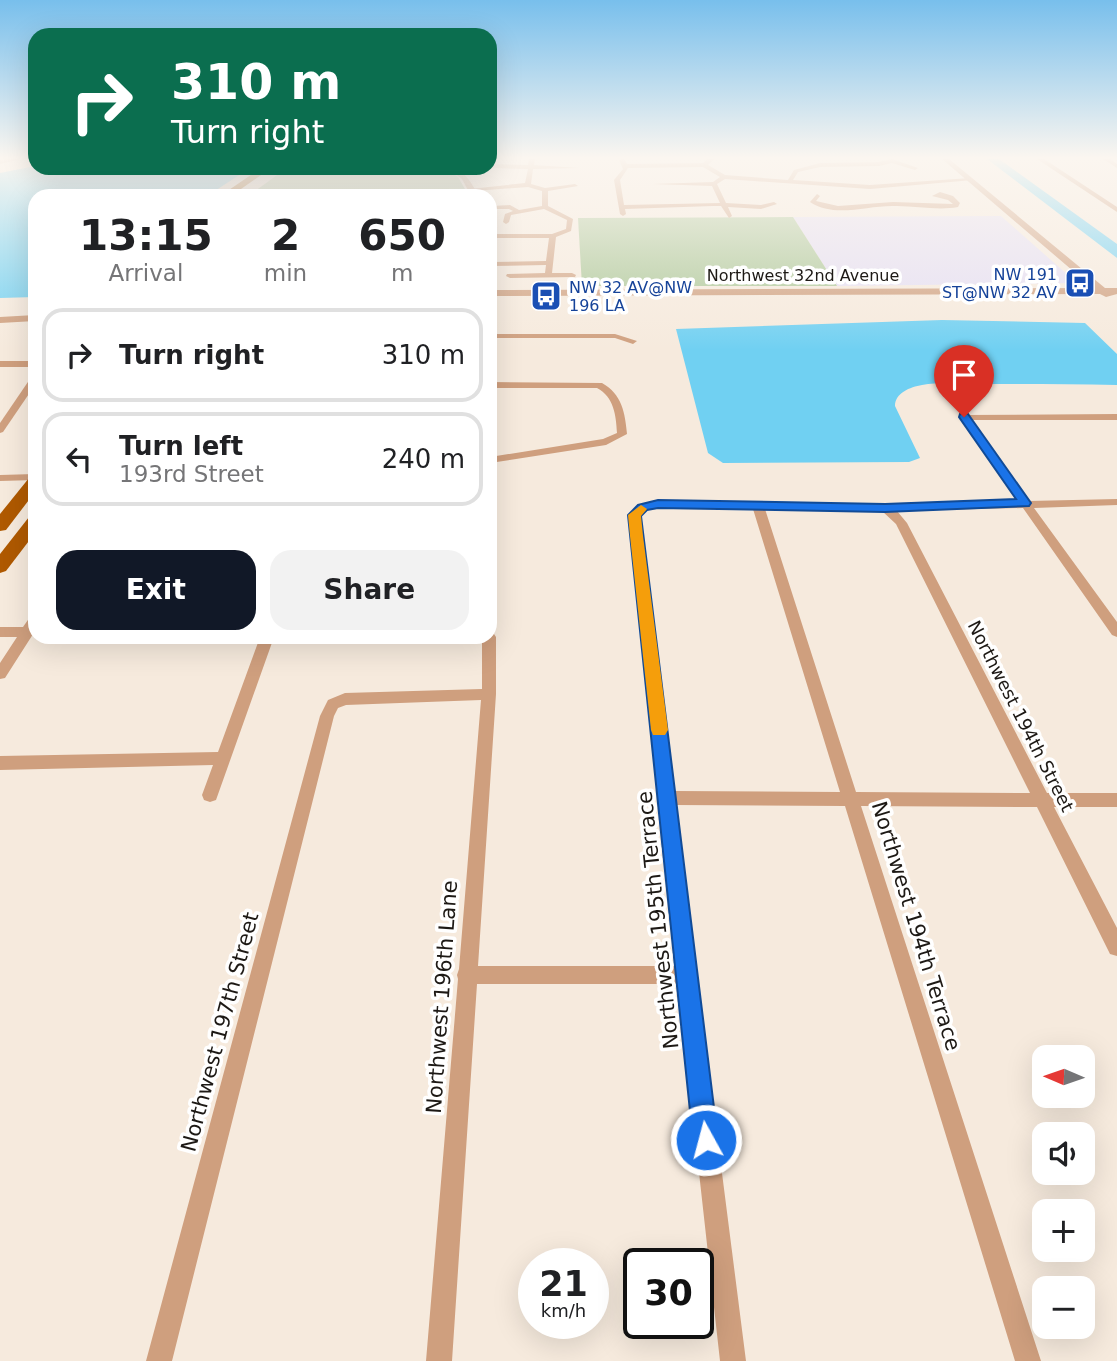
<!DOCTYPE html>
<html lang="en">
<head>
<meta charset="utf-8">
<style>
	:root { --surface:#fff; --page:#f2f2f2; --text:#202124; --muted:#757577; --line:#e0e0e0; --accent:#111827 }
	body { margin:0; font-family:"DejaVu Sans",sans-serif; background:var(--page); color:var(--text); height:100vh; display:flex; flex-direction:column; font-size:26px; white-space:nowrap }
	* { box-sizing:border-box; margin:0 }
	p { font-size:23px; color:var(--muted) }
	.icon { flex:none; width:38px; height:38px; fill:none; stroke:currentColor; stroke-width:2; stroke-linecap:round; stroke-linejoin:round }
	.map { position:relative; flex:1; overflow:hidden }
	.details { position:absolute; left:28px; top:189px; width:469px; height:455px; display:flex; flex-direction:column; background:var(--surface); border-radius:21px; box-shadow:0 7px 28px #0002 }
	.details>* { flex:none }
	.hud { position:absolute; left:28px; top:28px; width:469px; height:147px; border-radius:21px; box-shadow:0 7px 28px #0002; background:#0b6e4f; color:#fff; overflow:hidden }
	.needle { width:46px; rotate:272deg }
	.tools { position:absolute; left:1032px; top:1045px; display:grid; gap:14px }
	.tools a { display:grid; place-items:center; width:63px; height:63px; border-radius:14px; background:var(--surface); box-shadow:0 7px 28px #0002; font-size:35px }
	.speed { position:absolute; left:518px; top:1248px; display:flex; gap:14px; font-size:35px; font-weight:700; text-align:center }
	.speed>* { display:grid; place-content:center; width:91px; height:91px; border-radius:50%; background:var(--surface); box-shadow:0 7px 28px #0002; line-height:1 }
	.speed small { font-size:18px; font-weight:400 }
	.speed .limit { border:4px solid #111; border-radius:10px; background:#fff; color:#111 }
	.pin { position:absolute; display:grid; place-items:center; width:60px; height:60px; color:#fff; margin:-72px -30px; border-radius:50% 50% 50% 0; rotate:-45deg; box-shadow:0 0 7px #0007 }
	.pin .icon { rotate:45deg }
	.me { position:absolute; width:77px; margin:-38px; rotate:353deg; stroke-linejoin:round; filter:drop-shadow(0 0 5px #0008) }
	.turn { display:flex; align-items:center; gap:24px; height:147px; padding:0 28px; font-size:32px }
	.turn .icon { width:91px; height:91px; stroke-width:2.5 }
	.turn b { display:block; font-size:49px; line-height:60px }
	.eta { display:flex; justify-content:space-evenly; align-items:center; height:119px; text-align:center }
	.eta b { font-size:42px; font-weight:800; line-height:49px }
	.button { display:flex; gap:14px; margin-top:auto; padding:14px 28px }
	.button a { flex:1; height:80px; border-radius:21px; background:var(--accent); color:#fff; font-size:28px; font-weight:800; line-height:80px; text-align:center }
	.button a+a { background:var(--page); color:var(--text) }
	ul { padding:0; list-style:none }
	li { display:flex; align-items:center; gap:21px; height:94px; margin:0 14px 10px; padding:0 14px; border:4px solid var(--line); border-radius:21px }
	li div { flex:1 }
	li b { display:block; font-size:26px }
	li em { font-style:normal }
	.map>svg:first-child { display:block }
</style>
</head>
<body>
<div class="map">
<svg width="1117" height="1361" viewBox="0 0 1117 1361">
	<rect width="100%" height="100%" fill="#f6eadd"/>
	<polygon fill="#e4def4" points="1001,216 1077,283 837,286 793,217"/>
	<g fill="#aac696">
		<polygon points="287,168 444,168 458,177 469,196 248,196"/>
		<polygon points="793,217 837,286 582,286 578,218"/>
	</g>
	<g fill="#70d0f2">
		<polygon points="987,159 999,159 1117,244 1117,258"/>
		<polygon points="35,166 35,168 250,168 207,196 35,196 35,297 0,298 0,173"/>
		<path d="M 942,320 L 1085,323 L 1117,354 L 1117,385 C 1074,384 1030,384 987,384 C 966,384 942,381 922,385 C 910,387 895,393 895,406 L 920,458 L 909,462 L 723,463 L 708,453 L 676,329 Z"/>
	</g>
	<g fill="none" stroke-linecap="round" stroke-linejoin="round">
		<g fill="#cf9f7e" fill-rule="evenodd">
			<polygon points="529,159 535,159 534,165 579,168 533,169 531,184 545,188 575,184 578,186 548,191 548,206 573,219 571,231 556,237 552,273 572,273 576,275 575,277 510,278 506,276 507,274 545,273 546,265 490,266 490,262 546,261 549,238 490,238 490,234 552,234 566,229 567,220 544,209 511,215 509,222 506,224 503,222 505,214 513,211 509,209 490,209 492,206 510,205 519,210 542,206 542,191 528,187 473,191 470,189 525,183 528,169 490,168 490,164 528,165"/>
			<path d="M 624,159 L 627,164 L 703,163 L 707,159 L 714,159 L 708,165 L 725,175 L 788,180 L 794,170 L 820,163 L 879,162 L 892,159 L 918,168 L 915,170 L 892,163 L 879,166 L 820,167 L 798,172 L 793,180 L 870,185 L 970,178 L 973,180 L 870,189 L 725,179 L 717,184 L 726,203 L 761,205 L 774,202 L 777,204 L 761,209 L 728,207 L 732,216 L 729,218 L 721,206 L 713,206 L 625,209 L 626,214 L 623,216 L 620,214 L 614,180 L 623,169 L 619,160 ZM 703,167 L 720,177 L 713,182 L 653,184 L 712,186 L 720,203 L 624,205 L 620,180 L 628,168 Z"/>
			<polygon points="1037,159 1044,159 1117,207 1117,212"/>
			<polygon points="1103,159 1110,159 1117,164 1117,168"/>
			<path d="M 940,192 L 953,196 L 960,203 L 958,207 C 936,211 914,205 892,206 C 865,206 834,218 810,202 L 817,194 L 820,196 L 816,201 L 838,206 L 893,202 L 953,204 L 948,200 L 932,196 Z"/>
			<polygon points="490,334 615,334 637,341 633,344 615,338 490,338"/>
			<rect x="0" y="361" width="35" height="6"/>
			<polygon points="35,375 35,385 3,432 0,433 0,423 32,376"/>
			<path d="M 490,382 L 602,383 C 622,394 625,413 627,434 L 606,445 L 490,463 L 490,457 L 603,439 L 617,433 C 616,415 614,397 597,388 L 490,388 Z"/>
			<path d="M 1117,414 L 1117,420 L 971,420 L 1029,501 L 1117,499 L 1117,505 L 1034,508 L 1117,622 L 1117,637 L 1112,635 L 1023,508 L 897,511 L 907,523 L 1047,793 L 1117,793 L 1117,807 L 1054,807 L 1117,928 L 1117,956 L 1110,954 L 1037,807 L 861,806 L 1041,1361 L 1015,1361 L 845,806 L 675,805 L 746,1361 L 720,1361 L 678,984 L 477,984 L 452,1361 L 426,1361 L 458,979 L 457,975 L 459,969 L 481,700 L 346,705 L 338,708 L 334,716 L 172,1361 L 146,1361 L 320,716 L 328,700 L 345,693 L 482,689 L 482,637 L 490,637 L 490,632 L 494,634 L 496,637 L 496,694 L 478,966 L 676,966 L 629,515 C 637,505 646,504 658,501 L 885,505 L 1018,501 L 959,417 L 961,415 ZM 658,507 L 753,509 L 840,792 L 674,791 L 641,516 L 646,510 ZM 765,509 L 882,511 L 896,524 L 1030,793 L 856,792 Z"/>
			<polygon points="35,474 35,480 0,481 0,475"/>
			<polygon points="35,615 35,631 5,678 0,679 0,663 17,637 0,637 0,627 23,627 30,617"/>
			<polygon points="260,637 274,637 216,800 210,802 204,800 202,795 213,765 0,770 0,756 218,752"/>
		</g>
		<g fill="#cf9f7e" fill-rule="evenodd">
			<polygon points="18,159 17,160 0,164 0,160"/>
			<polygon points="942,159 949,159 1105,288 1117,288 1117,294 1106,297 1100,294 490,296 490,290 1093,288"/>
			<path d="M 448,168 C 465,168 471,183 479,196 L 471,196 L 462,179 Z"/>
			<polygon points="35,315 35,321 0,323 0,317"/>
		</g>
		<g fill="#af5901" fill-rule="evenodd">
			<polygon points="261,168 271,168 231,196 220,196"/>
			<polygon points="35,476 35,492 6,530 0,531 0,514 29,478"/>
			<polygon points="35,516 35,533 6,571 0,573 0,554 29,517"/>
		</g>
	</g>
	<linearGradient id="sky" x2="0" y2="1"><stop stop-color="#78bfec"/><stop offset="0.45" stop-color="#fbf6f0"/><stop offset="1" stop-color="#fbf6f0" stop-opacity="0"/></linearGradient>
	<rect width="1117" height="350" fill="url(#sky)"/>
	<polygon fill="#1a73e8" stroke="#114b97" stroke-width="2" points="960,414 968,414 1031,503 1029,506 885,512 658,508 647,510 641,516 718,1140 714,1149 706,1153 697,1149 693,1140 628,515 638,505 658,500 885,504 1016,499 959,417"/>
	<polygon fill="#f59e0b" points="641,505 647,509 641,516 643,536 668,730 665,735 653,735 651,730 630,536 628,515"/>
	<defs>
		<g id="bus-square" transform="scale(1.575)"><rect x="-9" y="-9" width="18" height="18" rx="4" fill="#1a4fb4" stroke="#fff"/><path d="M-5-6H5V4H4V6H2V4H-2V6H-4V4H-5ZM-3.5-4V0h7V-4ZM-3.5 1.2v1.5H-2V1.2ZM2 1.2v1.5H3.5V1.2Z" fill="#fff"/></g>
	</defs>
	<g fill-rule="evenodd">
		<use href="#bus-square" x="1080" y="283"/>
		<use href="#bus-square" x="546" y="296"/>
	</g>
	<g text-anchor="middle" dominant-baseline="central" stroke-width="7" stroke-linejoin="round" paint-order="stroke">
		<g font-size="16" fill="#164399" stroke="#fff" text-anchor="end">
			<text x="1057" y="274">NW 191<tspan x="1057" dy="18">ST@NW 32 AV</tspan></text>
			<text x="569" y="287" text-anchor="start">NW 32 AV@NW<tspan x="569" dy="18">196 LA</tspan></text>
		</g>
		<g font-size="16" fill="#1d1915" stroke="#fff">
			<text x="803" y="275">Northwest 32nd Avenue</text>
		</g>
		<g font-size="18" fill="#1d1915" stroke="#fff">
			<text transform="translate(1021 716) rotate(63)">Northwest 194th Street</text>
		</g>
		<g font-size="21" fill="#1d1915" stroke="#fff">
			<text transform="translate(658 920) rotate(-96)">Northwest 195th Terrace</text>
			<text transform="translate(916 926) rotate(73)">Northwest 194th Terrace</text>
			<text transform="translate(442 997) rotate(-86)">Northwest 196th Lane</text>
			<text transform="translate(220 1032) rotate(-75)">Northwest 197th Street</text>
		</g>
	</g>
</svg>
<div class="tools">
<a><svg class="needle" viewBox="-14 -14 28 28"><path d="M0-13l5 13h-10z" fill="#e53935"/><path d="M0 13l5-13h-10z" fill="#757577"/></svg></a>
<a><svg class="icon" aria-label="sound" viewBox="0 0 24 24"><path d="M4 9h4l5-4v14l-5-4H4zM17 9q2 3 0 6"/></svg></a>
<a>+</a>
<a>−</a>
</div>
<div class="speed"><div>21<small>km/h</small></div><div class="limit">30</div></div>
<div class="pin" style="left:964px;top:417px;background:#d93025"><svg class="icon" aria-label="arrive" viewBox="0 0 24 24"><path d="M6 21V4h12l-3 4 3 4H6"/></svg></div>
<svg class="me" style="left:706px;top:1140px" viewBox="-20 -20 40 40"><circle r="17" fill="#1a73e8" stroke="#fff" stroke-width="3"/><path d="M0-11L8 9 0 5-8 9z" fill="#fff"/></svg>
<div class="hud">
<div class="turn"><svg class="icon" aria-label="right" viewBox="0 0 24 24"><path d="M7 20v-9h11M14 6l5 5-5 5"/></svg><div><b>310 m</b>Turn right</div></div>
</div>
<section class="details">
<div class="eta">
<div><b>13:15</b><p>Arrival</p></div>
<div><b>2</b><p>min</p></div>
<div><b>650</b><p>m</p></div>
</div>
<ul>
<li><svg class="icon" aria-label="right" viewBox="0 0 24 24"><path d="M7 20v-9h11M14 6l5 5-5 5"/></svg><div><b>Turn right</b></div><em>310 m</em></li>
<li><svg class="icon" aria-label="left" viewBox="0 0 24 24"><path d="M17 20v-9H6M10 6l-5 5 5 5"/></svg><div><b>Turn left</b><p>193rd Street</p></div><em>240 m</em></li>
</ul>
<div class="button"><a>Exit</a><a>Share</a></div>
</section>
</div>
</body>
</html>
